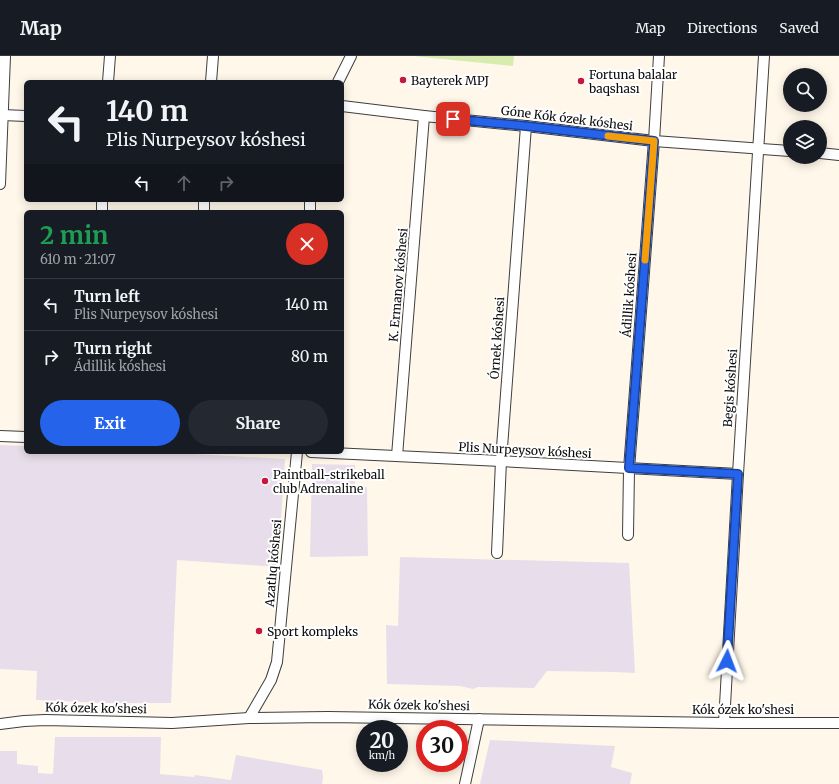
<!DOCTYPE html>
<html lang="en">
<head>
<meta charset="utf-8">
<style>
	:root { --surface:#171b24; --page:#242831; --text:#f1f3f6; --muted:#9ea1a6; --line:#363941; --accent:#2563eb }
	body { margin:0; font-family:Merriweather,serif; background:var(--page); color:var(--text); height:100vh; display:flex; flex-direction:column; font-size:15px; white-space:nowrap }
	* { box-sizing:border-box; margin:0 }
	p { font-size:13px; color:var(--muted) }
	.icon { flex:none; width:22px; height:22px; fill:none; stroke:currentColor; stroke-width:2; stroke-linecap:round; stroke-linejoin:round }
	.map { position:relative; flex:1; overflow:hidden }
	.panel { position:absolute; left:24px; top:154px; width:320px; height:244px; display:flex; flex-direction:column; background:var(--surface); border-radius:6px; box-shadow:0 2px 10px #0003 }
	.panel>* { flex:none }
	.banner { position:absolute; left:24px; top:24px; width:320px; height:122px; border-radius:6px; box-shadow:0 2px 10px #0003; background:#171b24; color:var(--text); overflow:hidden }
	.tools { position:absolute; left:783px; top:12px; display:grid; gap:8px }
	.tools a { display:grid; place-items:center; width:44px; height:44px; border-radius:50%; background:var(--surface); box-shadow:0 2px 10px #0003; font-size:20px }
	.speed { position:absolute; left:356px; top:664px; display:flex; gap:8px; font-size:20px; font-weight:700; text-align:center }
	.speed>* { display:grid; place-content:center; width:52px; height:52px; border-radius:50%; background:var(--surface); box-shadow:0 2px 10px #0003; line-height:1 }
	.speed small { font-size:10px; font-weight:400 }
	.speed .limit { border:6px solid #d22; background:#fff; color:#111 }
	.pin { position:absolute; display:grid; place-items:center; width:34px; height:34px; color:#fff; margin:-17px; border-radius:8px; box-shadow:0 2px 6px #0006 }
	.me { position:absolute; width:44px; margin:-22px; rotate:3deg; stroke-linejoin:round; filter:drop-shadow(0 0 3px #0008) }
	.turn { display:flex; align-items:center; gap:14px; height:84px; padding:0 16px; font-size:18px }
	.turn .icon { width:52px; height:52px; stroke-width:2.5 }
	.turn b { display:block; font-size:28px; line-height:34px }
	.lanes { display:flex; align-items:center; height:38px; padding:0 16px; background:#0003; justify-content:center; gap:20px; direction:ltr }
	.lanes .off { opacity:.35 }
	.round { display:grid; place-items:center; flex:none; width:42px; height:42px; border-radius:21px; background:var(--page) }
	.overview { display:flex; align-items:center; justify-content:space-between; height:68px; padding:0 16px }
	h1 { font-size:24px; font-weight:700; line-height:30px; color:#1e9e55 }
	.action { display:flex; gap:8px; margin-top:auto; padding:8px 16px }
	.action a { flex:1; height:46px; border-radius:24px; background:var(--accent); color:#fff; font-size:16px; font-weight:700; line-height:46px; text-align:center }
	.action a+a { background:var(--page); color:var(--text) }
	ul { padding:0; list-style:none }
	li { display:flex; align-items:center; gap:12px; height:52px; padding:0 16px; border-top:1px solid var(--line) }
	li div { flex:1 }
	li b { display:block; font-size:15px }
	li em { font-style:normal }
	header { display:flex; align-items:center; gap:24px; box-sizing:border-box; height:56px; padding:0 20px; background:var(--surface); border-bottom:1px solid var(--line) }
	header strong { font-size:19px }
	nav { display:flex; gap:22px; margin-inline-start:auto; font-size:14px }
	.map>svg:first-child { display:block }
</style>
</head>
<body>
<header>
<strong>Map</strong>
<nav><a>Map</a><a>Directions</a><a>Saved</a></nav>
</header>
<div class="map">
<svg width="839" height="728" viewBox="0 0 839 728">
	<rect width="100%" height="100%" fill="#fff7e9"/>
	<g fill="#e8deeb">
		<polygon points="0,389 26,390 26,396 158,396 285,403 278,511 177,504 171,647 105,647 36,644 37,615 0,613"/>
		<polygon points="312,408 355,409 355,431 367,431 368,500 310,501"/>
		<polygon points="400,501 629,507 635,617 614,616 547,615 534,632 478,631 473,633 460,630 387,628 386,569 398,570"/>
		<polygon points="55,681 161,681 160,718 194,721 195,719 231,724 236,699 322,714 323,722 322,728 0,728 0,695 17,695 17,708 38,710 38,717 53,718"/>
		<polygon points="490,684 615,690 611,711 632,717 630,728 480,728"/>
	</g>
	<polygon fill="#d9ecb0" points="413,0 514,0 513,10"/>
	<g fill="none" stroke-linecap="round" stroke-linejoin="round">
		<g stroke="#3e3e3e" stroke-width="12">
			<g id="street">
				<polyline points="108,26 110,0"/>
				<polyline points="211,26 213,0"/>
				<polyline points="338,26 351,0"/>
				<polyline points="342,50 424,60 526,70 654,85 790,95"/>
				<polyline points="0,58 2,59 26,60"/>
				<polyline points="820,97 839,99"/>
				<polyline points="0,128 5,0"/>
				<polyline points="102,156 102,144"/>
				<polyline points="204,156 204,144"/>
				<polyline points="310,156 310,144"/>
				<polyline points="0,380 26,381"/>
				<polyline points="311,396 501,405 738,418"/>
				<polyline points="397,400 424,60"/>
				<polyline points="628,479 629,413 654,85 659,0"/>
				<polyline points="497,497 501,405 526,70"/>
				<polyline points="249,662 271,624 277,606 297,396"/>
				<polyline points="724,667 738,418 764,0"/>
				<polyline points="0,668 24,665 45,664 172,667 249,662 328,661 724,667 839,667"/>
				<polyline points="465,728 479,663"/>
			</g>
		</g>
		<use href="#street" stroke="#fff" stroke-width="10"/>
	</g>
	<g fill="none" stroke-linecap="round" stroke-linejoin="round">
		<g stroke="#184099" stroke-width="10">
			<polyline id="route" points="453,63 526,70 654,85 629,412 738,418 727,605"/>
		</g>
		<use href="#route" stroke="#2563eb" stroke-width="7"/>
		<polyline stroke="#f59e0b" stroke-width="7" points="608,80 654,85 645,204"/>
	</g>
	<g fill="#c6183d" stroke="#fff" stroke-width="1.5">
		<circle cx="403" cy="24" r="4"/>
		<circle cx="581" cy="25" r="4"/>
		<circle cx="265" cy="425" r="4"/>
		<circle cx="259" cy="575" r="4"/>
	</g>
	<g text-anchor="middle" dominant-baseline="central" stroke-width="4" stroke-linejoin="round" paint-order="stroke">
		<g font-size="12" fill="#0b0b0b" stroke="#fff" text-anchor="start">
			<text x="589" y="18">Fortuna balalar<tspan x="589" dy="14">baqshası</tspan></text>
			<text x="411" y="24">Bayterek MPJ</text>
			<text x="273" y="418">Paintball-strikeball<tspan x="273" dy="14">club Adrenaline</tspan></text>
			<text x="267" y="575">Sport kompleks</text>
		</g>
		<g font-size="12" fill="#0b0b0b" stroke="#fff">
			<text transform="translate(567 62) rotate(7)">Góne Kók ózek kóshesi</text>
			<text transform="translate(398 229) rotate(-85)">K. Ermanov kóshesi</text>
			<text transform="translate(629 239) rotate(-86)">Ádillik kóshesi</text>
			<text transform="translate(497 282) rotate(-86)">Órnek kóshesi</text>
			<text transform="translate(730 332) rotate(-86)">Begis kóshesi</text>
			<text transform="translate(525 394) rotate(3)">Plis Nurpeysov kóshesi</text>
			<text transform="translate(273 507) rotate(-85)">Azatlıq kóshesi</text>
			<text transform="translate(419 649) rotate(1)">Kók ózek ko'shesi</text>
			<text transform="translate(96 652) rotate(1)">Kók ózek ko'shesi</text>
			<text x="743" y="653">Kók ózek ko'shesi</text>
		</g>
	</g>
</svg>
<div class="tools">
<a><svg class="icon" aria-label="search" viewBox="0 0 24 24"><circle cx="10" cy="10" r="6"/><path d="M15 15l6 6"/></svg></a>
<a><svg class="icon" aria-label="layers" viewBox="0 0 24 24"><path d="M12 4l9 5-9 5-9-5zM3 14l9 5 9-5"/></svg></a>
</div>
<div class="speed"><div>20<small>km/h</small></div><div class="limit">30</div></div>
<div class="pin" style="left:453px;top:63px;background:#d93025"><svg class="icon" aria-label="arrive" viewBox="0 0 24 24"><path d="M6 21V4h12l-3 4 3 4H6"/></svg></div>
<svg class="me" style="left:727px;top:605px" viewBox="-20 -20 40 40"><path d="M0-17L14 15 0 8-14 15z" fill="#2563eb" stroke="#fff" stroke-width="4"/></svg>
<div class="banner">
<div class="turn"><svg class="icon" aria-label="left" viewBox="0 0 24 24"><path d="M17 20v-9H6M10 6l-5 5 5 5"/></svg><div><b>140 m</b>Plis Nurpeysov kóshesi</div></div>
<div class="lanes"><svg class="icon" aria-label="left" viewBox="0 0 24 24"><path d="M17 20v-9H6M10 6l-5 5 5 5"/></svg><svg class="icon off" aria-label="ahead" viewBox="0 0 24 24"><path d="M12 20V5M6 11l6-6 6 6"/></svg><svg class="icon off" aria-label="right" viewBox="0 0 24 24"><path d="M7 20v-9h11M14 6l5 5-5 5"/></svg></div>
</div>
<section class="panel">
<div class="overview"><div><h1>2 min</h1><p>610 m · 21:07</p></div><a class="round" style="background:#d93025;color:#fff"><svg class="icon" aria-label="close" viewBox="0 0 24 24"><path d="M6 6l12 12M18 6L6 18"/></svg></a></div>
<ul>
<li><svg class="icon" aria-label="left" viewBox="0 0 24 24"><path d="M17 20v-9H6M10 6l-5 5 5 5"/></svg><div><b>Turn left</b><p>Plis Nurpeysov kóshesi</p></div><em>140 m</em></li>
<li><svg class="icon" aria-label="right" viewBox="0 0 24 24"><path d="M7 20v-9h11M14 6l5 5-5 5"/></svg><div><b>Turn right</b><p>Ádillik kóshesi</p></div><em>80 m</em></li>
</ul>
<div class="action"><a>Exit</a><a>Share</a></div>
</section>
</div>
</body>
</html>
